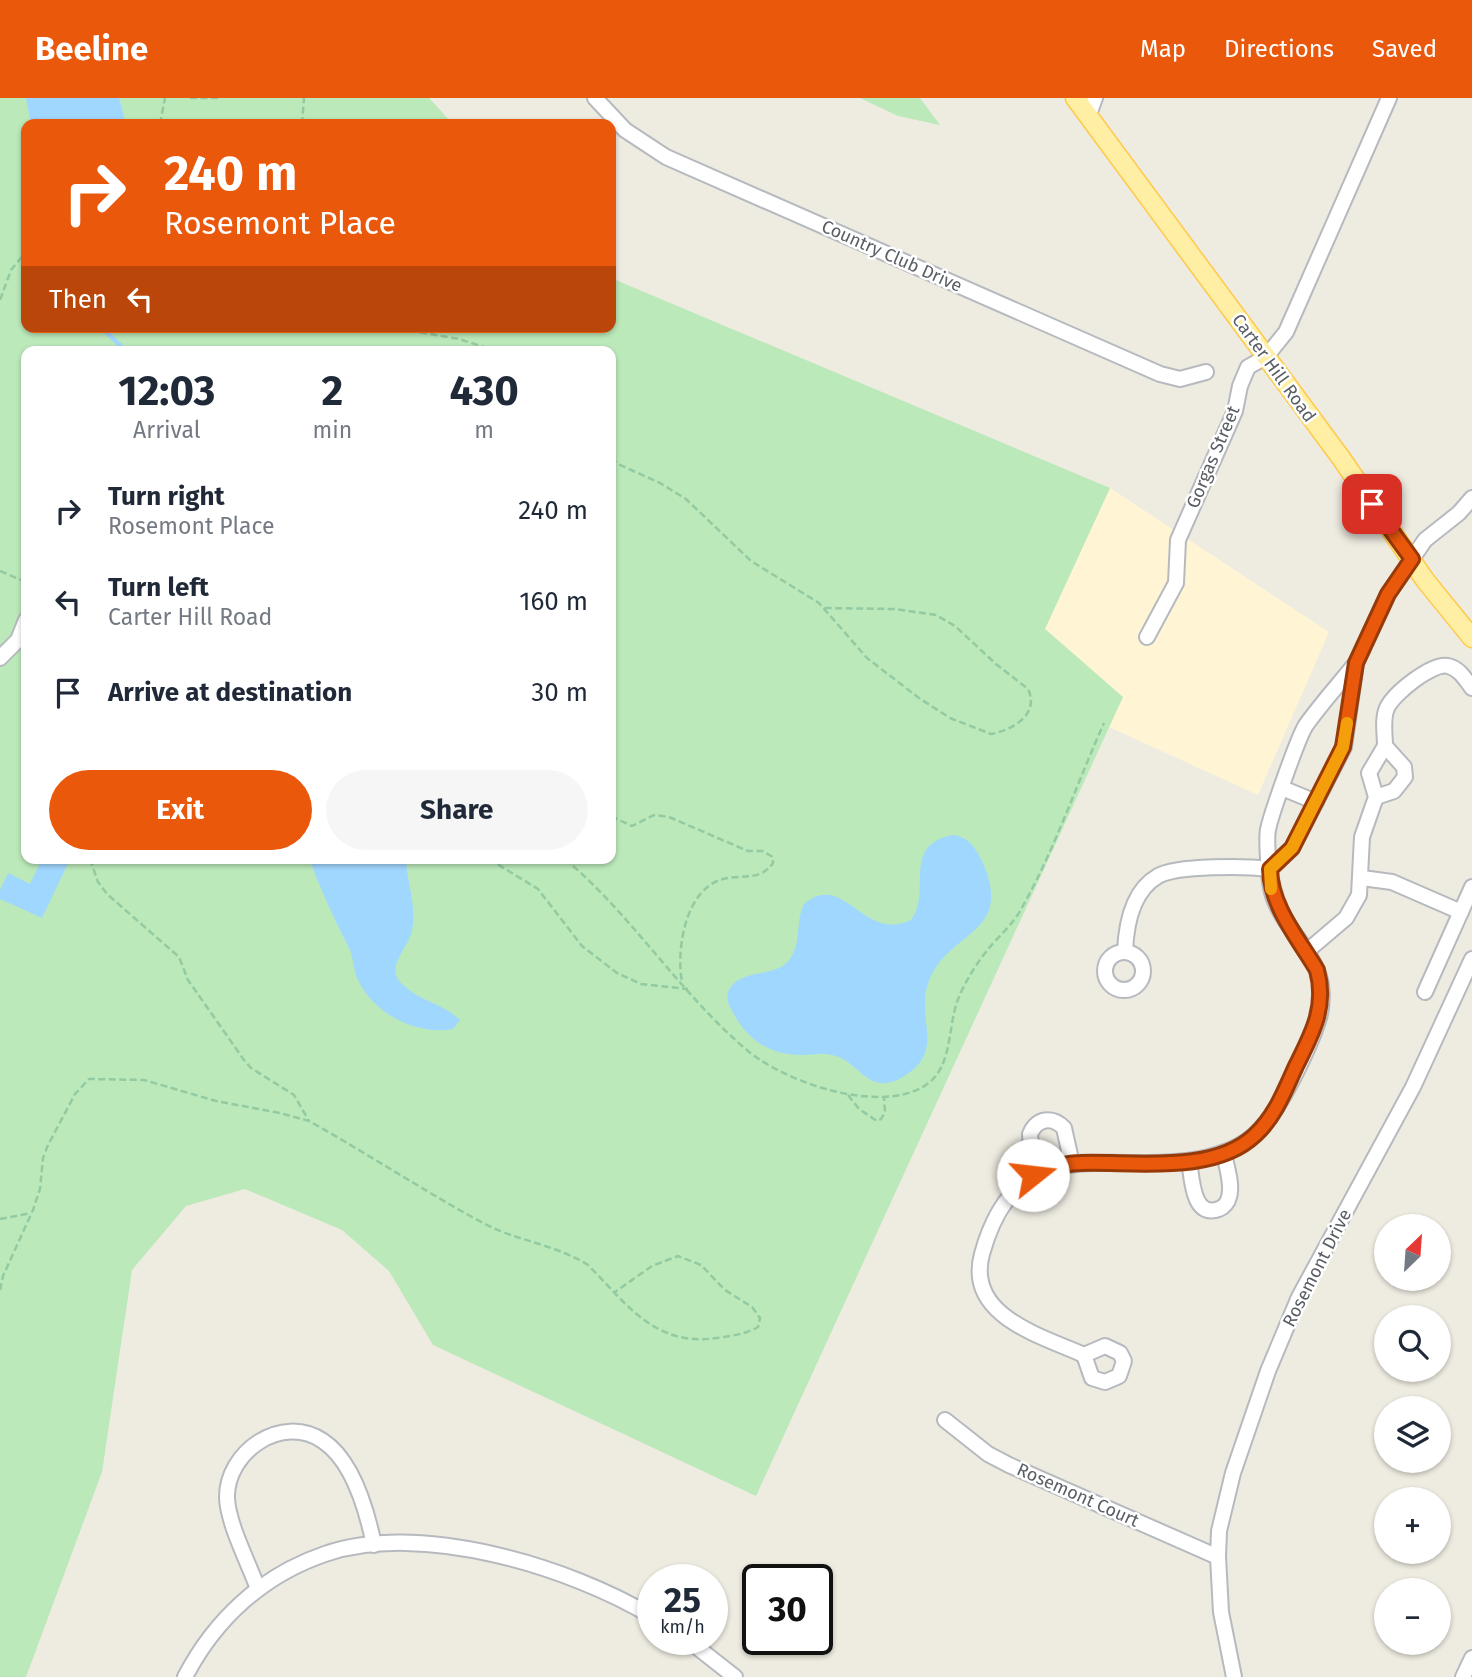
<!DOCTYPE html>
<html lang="en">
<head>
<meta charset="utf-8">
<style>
	:root { --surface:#fff; --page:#f6f6f7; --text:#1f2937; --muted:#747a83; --accent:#ea580c }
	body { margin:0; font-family:"Fira Sans",sans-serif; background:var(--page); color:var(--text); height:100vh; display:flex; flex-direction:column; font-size:26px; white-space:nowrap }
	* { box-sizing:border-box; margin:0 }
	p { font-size:23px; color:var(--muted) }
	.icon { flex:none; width:38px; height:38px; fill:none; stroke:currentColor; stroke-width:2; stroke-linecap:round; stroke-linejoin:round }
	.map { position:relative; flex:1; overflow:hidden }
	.sheet { position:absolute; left:21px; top:248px; width:595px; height:518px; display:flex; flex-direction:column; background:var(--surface); border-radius:14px; box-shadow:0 2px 5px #0004 }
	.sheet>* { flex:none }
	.banner { position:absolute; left:21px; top:21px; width:595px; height:214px; border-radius:14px; box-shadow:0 2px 5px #0004; background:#ea580c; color:#fff; overflow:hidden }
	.needle { width:46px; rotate:25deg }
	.buttons { position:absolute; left:1374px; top:1116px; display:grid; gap:14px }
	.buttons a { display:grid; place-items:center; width:77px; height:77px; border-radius:50%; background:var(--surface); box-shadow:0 2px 5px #0004; font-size:35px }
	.speed { position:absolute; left:637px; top:1466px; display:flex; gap:14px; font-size:35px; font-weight:700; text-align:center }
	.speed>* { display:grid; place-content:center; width:91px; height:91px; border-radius:50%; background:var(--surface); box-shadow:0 2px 5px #0004; line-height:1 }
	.speed small { font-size:18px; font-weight:400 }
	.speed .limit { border:4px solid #111; border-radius:10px; background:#fff; color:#111 }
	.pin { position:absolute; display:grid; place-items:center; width:60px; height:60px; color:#fff; margin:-30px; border-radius:14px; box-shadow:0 4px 10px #0006 }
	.me { position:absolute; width:77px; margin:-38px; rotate:74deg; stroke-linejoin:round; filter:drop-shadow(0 0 5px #0008) }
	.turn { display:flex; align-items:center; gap:24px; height:147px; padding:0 28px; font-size:32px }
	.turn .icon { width:91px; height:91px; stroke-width:2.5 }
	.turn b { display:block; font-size:49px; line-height:60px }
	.then { display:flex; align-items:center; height:66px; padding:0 28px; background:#0003; gap:14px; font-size:26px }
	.eta { display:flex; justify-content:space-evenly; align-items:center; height:119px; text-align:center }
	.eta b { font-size:42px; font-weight:700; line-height:49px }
	.button { display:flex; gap:14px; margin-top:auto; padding:14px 28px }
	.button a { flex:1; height:80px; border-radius:42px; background:var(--accent); color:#fff; font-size:28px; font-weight:700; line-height:80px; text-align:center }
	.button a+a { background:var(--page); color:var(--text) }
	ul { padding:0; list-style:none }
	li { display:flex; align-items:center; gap:21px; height:91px; padding:0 28px }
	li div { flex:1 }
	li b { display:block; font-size:26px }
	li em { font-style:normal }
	header { display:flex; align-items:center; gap:42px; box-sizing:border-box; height:98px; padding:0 35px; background:var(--accent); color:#fff }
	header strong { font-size:33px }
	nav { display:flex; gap:38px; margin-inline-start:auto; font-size:24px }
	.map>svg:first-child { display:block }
</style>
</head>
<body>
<header>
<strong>Beeline</strong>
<nav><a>Map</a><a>Directions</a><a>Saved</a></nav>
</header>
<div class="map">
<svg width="1472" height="1579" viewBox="0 0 1472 1579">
	<rect width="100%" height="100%" fill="#eeebe1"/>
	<polygon fill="#fff5d5" points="1110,390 1329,534 1258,697 1109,629 1123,599 1045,531"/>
	<g fill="#bbe9ba" fill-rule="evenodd">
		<path d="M 0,0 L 429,0 L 453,26 L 26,26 L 26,229 L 611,229 L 611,180 L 1110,390 L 1045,531 L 1123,599 L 756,1398 L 433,1247 L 389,1173 L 342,1132 L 245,1091 L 186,1108 L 132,1172 L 102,1374 L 26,1579 L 0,1579 ZM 26,254 L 611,254 L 611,761 L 26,761 Z"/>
		<polygon points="860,0 920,0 940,27 898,18"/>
	</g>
	<g fill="#a0d7ff">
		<polygon points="26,0 119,0 124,18 123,26 31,26"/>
		<path d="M 953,737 C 969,739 975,749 982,763 C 1016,839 946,831 928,886 C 916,921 945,952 906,977 C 870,1001 861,966 836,958 C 826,955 816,956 805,957 C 774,958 750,945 735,918 C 730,909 726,905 728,894 C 740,868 775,882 790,861 C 802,844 795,824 804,806 C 845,772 862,845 911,822 C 933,793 900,747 953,737 Z"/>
		<polygon points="42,761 70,761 42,820 0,801 0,792 8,775 30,786"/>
		<path d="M 309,761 L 406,761 C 407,786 418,811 411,836 C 406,852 386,869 401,885 C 418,903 441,904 460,922 L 453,931 C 417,938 373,915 358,882 C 353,872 354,860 349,850 C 334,821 321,792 309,761 Z"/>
	</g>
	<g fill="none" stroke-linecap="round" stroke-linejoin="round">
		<polyline stroke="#a0d7ff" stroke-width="4.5" points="101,229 127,254"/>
		<g stroke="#b6babf" stroke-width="18">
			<g id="minor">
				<polyline points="595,0 625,32 666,59 1160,276 1180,281 1206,274"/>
				<polyline points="1088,19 1095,0"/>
				<polyline points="1147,539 1176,485 1178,442 1235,313 1240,288 1248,269 1266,259 1286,234 1389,0"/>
				<polyline points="0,560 18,542 26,522"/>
				<polyline points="1282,690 1316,704"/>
				<path d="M 1376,699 L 1394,693 L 1405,679 L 1404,669 L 1385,648 C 1385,636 1382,621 1387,610 C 1394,595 1433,564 1448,568 C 1459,570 1466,582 1472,590"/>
				<polyline points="1362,780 1392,784 1461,814"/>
				<path d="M 1125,854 C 1126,827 1132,793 1158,778 C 1177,767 1247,768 1270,771 L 1292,750 L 1344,649 L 1356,565 L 1388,496 L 1425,442 L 1459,415 L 1472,400"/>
				<polyline points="1306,854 1346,820 1359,797 1362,739 1376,699 1369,675 1385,648"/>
				<circle cx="1124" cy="873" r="19"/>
				<polyline points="1425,894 1472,789"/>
				<path d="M 1189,1063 C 1192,1079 1192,1121 1219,1111 C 1224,1109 1228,1104 1229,1099 C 1233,1086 1226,1068 1224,1055"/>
				<path d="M 1033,1077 L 1030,1036 C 1037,1020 1052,1018 1064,1030 L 1072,1066"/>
				<polygon points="1105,1248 1120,1255 1124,1263 1119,1278 1105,1284 1092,1280 1084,1257"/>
				<path d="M 1084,1257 C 1042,1238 965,1218 982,1156 C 1018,1025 1112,1081 1209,1059 C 1231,1053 1248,1046 1263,1028 C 1282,1007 1311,947 1319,920 C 1323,906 1323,886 1317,873 C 1306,844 1277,821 1271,790 C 1269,780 1266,741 1268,732 C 1270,719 1299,637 1306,627 C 1321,606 1339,586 1356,565"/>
				<polyline points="945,1322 988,1356 1009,1367 1218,1459"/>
				<path d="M 258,1491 C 249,1466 228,1426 227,1400 C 226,1354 282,1315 323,1343 C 353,1363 367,1413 374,1447"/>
				<polyline points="688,1542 735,1579"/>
				<path d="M 185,1579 C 215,1521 263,1477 325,1456 C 421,1423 570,1469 653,1519"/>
				<polyline points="1234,1579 1221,1514 1218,1459 1219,1433 1233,1375 1268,1273 1299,1199 1413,989 1472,861"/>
				<polyline points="1463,1579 1472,1560"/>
			</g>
		</g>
		<g stroke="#ffc949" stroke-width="21">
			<polyline id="major" points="1075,0 1341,360 1425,482 1472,540"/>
		</g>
		<g stroke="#93caa2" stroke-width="2.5" stroke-dasharray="7 3.5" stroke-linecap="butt">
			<polyline points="190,0 221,0"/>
			<polyline points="160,26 165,0"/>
			<polyline points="302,26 304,0"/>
			<polyline points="0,202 11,172 26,154"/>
			<polyline points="389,229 459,241 499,254"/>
			<path d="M 611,360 L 618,366 L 660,385 L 686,401 L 751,463 L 819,505 L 867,560 L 919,600 L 950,620 L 991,636 C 1013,632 1040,616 1028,591 L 996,566 L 955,528 L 936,517 L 894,511 L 824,510"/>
			<polyline points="0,473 26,484"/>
			<path d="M 611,718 L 632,728 L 654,717 L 669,719 L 748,753 L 762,753 L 773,759 L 773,765 C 760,784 741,776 723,781 C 685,791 676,852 682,884"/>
			<polyline points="90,761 98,784 107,796 179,859 188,882 244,962 251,970 294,997 309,1023"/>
			<polyline points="489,761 538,791 582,848 617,875 641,886 688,891"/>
			<path d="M 565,761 C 633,818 680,896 748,953 C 787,985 880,1017 926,987 C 952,970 948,930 957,904 C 964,885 976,866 989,850 C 999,838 1012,827 1020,813 C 1054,754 1076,687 1104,625"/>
			<polyline points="848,997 859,1011 877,1023 881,1021 885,1014 884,1000"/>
			<polyline points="0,1121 31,1115"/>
			<path d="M 0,1192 L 3,1178 L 33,1112 L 40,1091 L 43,1060 L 48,1047 L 75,996 L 89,981 L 144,982 L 216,1003 L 280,1015 L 309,1023 C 368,1056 424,1093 483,1125 C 516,1143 555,1146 588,1167 C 627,1206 654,1249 717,1240 C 731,1238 746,1236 758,1229 L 760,1220 L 752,1209 L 725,1192 L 701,1167 L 678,1158 L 652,1168 L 615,1194"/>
		</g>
		<use href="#minor" stroke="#fff" stroke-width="14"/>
		<use href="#major" stroke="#ffefa5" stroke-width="18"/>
	</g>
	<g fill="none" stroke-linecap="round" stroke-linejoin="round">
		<g stroke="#983908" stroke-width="18">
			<path id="route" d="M 1033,1077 C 1048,1072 1064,1065 1080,1065 C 1133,1063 1213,1077 1255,1037 C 1275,1019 1285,992 1296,968 C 1312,936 1327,909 1317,872 C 1298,840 1271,809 1270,771 L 1292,750 L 1343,649 L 1356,565 L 1388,496 L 1412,461 L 1372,406"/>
		</g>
		<use href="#route" stroke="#ea580c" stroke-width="12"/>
		<polyline stroke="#f59e0b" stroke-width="12" points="1271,791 1270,771 1292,750 1343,649 1347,625"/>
	</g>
	<g text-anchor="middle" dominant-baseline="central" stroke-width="5" stroke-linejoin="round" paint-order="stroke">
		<g font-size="18" fill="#595e64" stroke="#fff">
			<text transform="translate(892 158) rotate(24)">Country Club Drive</text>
			<text transform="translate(1274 270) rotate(54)">Carter Hill Road</text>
			<text transform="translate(1213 359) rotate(-67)">Gorgas Street</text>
			<text transform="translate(1317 1170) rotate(-63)">Rosemont Drive</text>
			<text transform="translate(1078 1397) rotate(24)">Rosemont Court</text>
		</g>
	</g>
</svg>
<div class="buttons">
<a><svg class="needle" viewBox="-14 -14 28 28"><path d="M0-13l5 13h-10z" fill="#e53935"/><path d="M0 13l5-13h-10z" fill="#747a83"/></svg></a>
<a><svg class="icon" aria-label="search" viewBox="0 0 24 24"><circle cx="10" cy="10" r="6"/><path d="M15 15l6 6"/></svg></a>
<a><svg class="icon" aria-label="layers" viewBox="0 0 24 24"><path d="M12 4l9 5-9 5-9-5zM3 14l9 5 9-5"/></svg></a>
<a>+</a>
<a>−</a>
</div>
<div class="speed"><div>25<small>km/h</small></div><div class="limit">30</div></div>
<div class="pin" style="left:1372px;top:406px;background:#d93025"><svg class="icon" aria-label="arrive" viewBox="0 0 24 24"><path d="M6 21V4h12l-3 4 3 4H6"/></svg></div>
<svg class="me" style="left:1033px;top:1077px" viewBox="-20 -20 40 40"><circle r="19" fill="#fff"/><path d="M0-13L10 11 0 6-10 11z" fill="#ea580c"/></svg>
<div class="banner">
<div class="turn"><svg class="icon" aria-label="right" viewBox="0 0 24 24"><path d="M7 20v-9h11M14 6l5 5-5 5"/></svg><div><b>240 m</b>Rosemont Place</div></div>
<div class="then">Then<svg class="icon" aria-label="left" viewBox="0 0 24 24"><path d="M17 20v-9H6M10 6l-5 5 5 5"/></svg></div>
</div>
<section class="sheet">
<div class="eta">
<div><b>12:03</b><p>Arrival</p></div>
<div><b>2</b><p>min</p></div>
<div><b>430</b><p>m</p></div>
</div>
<ul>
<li><svg class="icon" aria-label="right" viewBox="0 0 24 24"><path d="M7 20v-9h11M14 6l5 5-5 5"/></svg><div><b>Turn right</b><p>Rosemont Place</p></div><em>240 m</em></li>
<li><svg class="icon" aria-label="left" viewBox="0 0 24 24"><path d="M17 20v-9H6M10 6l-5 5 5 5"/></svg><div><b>Turn left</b><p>Carter Hill Road</p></div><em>160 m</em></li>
<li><svg class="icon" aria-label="arrive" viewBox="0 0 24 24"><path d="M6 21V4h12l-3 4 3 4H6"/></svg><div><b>Arrive at destination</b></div><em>30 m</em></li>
</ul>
<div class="button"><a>Exit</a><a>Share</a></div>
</section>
</div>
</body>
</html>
